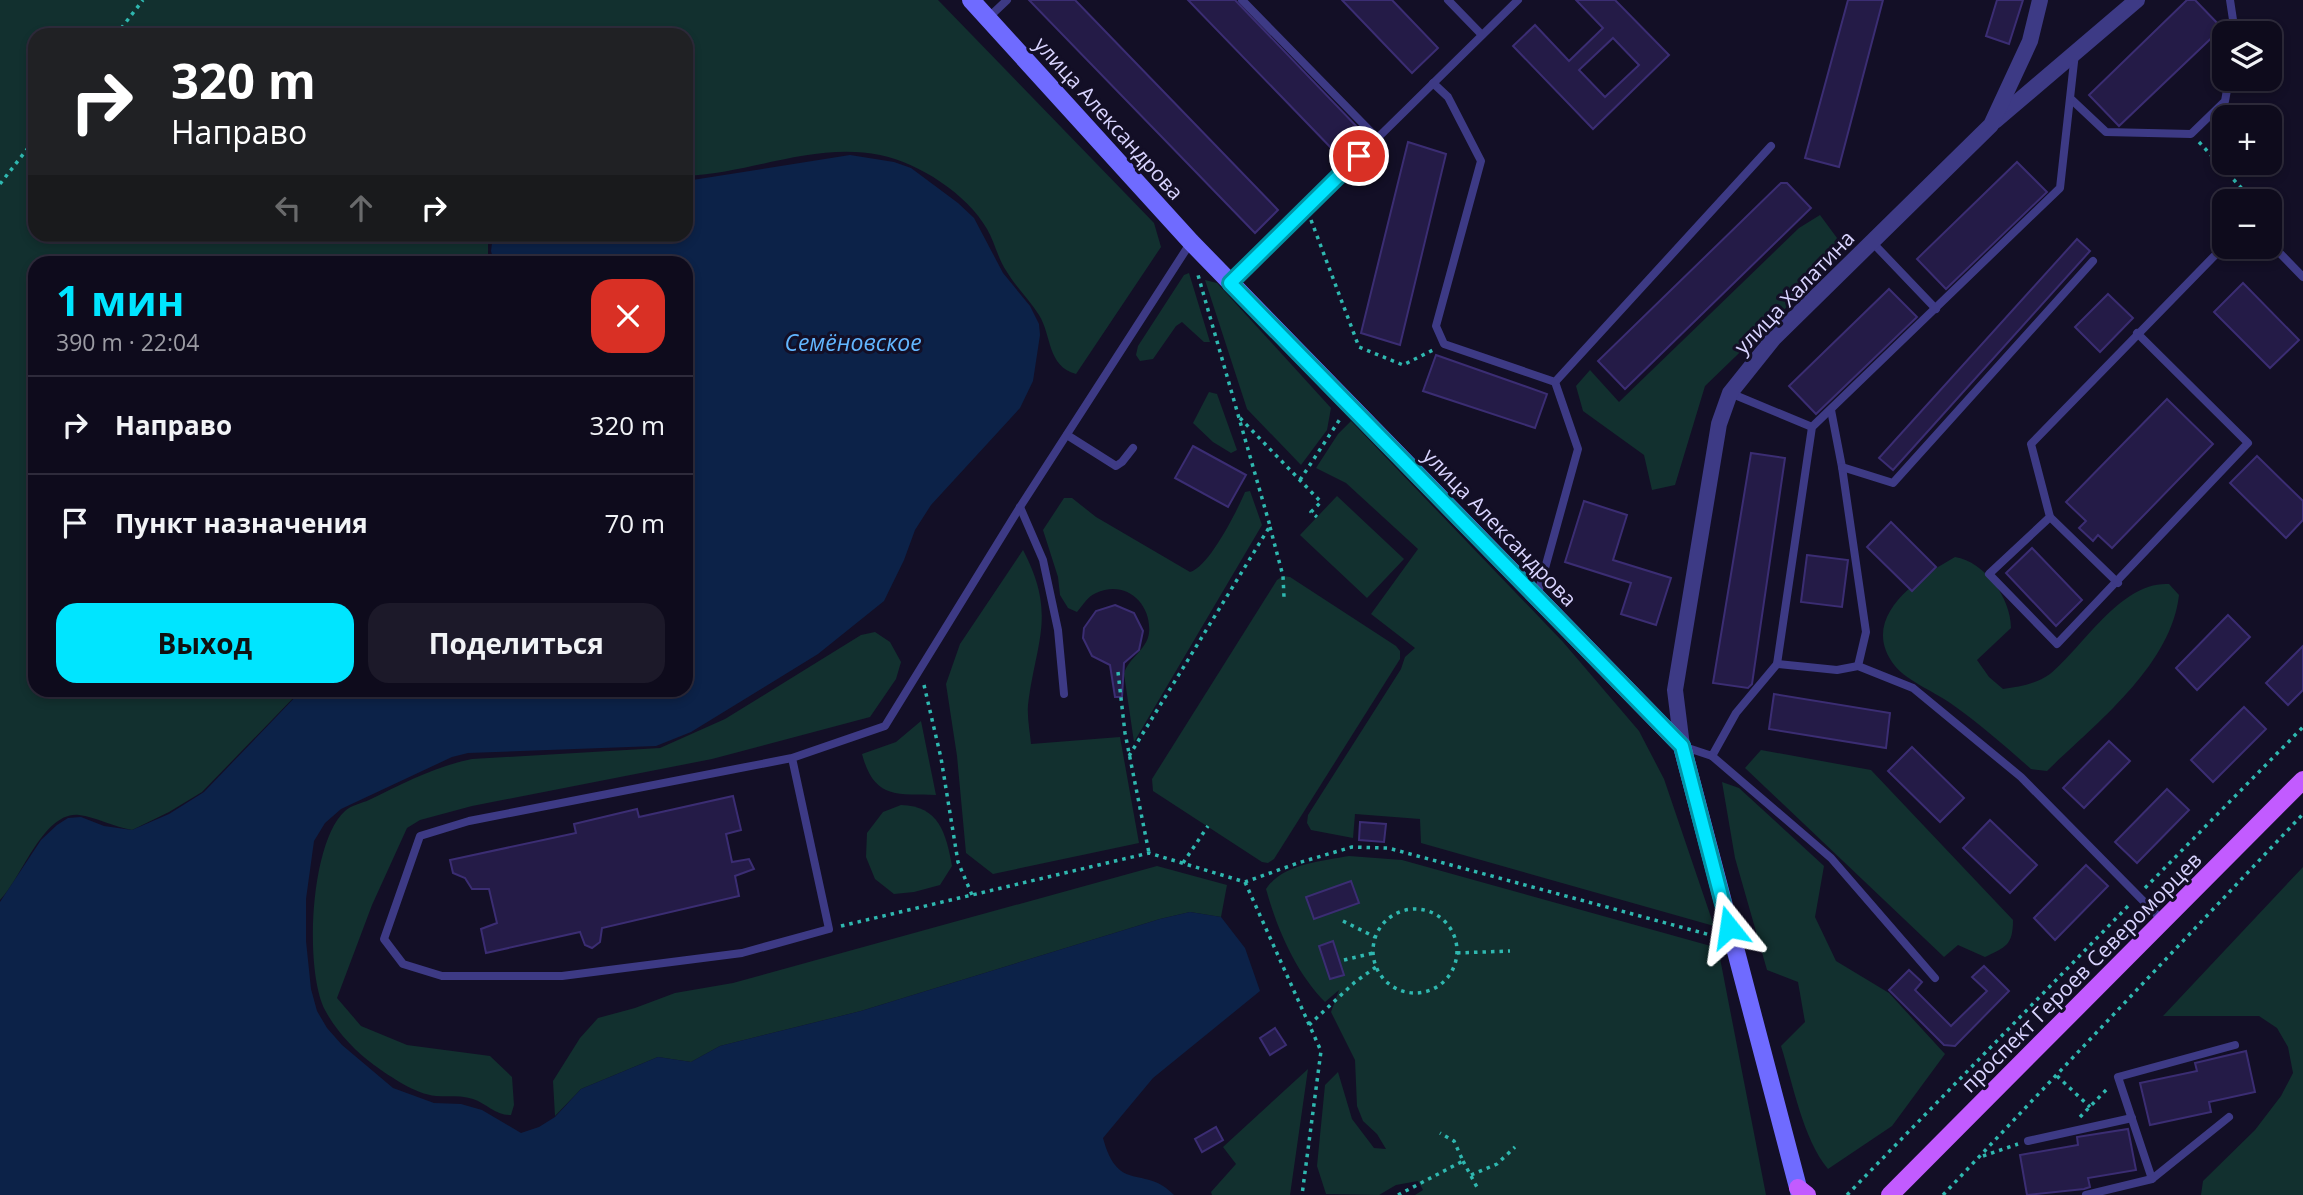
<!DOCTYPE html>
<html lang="ru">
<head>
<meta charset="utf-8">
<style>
	:root { --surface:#0e0b1c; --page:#1c1929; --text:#f1f3f6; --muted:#9b9ba3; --line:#2e2b3b; --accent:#00e5ff }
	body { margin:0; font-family:"Open Sans",sans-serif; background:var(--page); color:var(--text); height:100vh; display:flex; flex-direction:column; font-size:26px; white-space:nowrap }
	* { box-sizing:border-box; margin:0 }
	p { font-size:23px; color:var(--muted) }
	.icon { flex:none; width:38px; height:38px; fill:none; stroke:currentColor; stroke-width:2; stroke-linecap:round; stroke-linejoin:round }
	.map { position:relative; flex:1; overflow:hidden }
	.sheet { position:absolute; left:28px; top:256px; width:665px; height:441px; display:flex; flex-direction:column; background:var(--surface); border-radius:21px; box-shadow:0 4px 10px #0003,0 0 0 2px var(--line) }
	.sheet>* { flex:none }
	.guide { position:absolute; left:28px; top:28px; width:665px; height:214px; border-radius:21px; box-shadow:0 4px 10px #0003,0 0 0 2px var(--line); background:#202124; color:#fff; overflow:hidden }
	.tools { position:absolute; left:2212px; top:21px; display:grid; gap:14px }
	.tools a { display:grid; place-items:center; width:70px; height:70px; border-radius:14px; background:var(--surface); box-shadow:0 4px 10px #0003,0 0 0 2px var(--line); font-size:35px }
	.pin { position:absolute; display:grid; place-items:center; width:60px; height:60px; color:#fff; margin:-30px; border:4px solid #fff; border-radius:50%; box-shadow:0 2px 7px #0007 }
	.me { position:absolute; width:77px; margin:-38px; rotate:345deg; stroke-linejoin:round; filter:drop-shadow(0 0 5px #0008) }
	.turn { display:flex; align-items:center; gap:24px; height:147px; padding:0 28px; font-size:32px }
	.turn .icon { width:91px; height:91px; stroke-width:2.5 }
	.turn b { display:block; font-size:49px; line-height:60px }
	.lanes { display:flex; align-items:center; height:66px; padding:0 28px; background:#0003; justify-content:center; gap:35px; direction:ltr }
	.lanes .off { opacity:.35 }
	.round { display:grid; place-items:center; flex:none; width:74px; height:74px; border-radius:21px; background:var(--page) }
	.headline { display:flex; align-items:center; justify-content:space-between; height:119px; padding:0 28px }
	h1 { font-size:42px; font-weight:700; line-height:52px; color:var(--accent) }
	.primary-button { display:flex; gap:14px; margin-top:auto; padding:14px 28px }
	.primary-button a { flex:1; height:80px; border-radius:21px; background:var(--accent); color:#111; font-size:28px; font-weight:700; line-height:80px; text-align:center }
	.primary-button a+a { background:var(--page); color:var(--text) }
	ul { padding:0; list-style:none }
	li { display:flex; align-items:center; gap:21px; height:98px; padding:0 28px; border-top:2px solid var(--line) }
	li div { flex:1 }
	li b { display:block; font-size:26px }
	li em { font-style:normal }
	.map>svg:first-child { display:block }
</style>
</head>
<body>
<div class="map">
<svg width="2303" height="1195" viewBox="0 0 2303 1195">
	<rect width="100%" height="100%" fill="#130f26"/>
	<g fill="#12302f">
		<path d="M 0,0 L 938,0 L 1154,223 L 1161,247 L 1076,374 C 1047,366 1052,336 1039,315 C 1029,299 1016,287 1007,272 C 998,259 995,243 987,229 C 967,194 919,163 880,155 C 815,142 751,173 686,176 L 686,35 L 35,35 L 35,234 L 488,235 L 488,262 L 35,262 L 35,690 L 301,690 L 202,792 L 169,812 L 132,830 C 115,827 95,817 79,815 C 43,811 21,880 0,900 Z"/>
		<polygon points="1820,215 1837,238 1826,269 1705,386 1675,485 1652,490 1644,455 1583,411 1576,386 1590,370 1619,402 1799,228"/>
		<polygon points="1189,273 1210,342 1204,342 1182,322 1176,326 1153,359 1140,361 1136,355 1138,346 1184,275"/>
		<polygon points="1205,280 1217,283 1331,408 1327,430 1301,465 1247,409"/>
		<polygon points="1209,392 1217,394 1237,450 1231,453 1213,442 1193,423"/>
		<polygon points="1351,421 1563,642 1639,731 1664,779 1714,926 1421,843 1420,819 1355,814 1353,838 1311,830 1307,823 1308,815 1401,669 1405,657 1415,648 1371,614 1418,549 1346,483 1316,468 1338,434"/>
		<path d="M 1250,491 L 1262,525 L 1134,742 L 1124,674 C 1128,658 1147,650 1149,633 C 1152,603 1125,579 1096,593 C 1088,596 1083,605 1077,612 L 1068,608 L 1060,595 L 1058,577 L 1043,530 L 1064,498 L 1072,498 L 1096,517 L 1190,572 C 1209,567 1237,511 1245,492 Z"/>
		<polygon points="1337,496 1404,559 1367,598 1300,535"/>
		<path d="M 1023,550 C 1057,615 1036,640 1028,705 C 1027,718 1030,732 1031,744 L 1120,737 L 1139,843 L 993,874 L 966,853 L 957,756 L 946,684 L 960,644 Z"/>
		<path d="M 1955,557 C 1985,562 2011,598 2011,628 L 1977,660 L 1989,677 L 2003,689 C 2019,687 2036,684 2050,674 C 2084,646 2121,581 2169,584 L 2179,595 C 2171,666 2096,723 2047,771 L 2031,769 C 2006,747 1980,724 1953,705 C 1937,693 1907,681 1895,666 C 1857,618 1918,578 1955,557 Z"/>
		<polygon points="1283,576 1290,577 1396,646 1400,651 1400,659 1274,859 1268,863 1262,862 1153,791 1152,779 1277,580"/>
		<path d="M 875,632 L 890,642 L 901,662 L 896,679 L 870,717 L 712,759 L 472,806 L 420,820 L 407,828 L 372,905 L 337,998 L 361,1026 L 407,1045 L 490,1056 L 512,1077 L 514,1105 L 511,1115 C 496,1116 486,1103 473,1099 C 461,1095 447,1097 436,1096 C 415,1094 391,1077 374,1065 C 355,1051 336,1031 325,1010 C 304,970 310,842 345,811 C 350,806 362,803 369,800 C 402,784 436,766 472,759 L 660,748 L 725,719 L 861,635 Z"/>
		<path d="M 921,721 L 936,795 C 896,794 874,799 862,754 L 896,742 Z"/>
		<path d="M 1761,750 L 1871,770 L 2013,920 C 2013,945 2006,947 1985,957 L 1958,945 L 1944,957 L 1745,768 Z"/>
		<path d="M 1722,782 L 1739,788 L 1824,866 L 1815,917 L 1836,961 L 1889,993 L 1945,1054 L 1892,1126 L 1828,1169 C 1803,1139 1793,1084 1781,1046 L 1805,1022 L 1798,982 L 1767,970 L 1735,858 Z"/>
		<path d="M 901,805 C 939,806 946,833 952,866 L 940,885 L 914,892 L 894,894 L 875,879 L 866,857 L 867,833 L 883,812 Z"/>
		<path d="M 1349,856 L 1402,860 L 1718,948 L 1766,1195 L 1415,1195 L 1423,1190 L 1418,1181 L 1396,1185 L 1379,1195 L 1326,1194 L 1317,1166 L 1325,1085 L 1338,1072 L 1352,1119 L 1374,1148 L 1386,1149 L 1377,1134 L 1363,1121 L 1357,1106 L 1355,1060 L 1331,1012 L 1339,990 L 1325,1002 C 1296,973 1277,929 1266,889 C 1282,864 1322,861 1349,856 Z"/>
		<polygon points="1157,866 1227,885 1221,917 1190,912 1160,919 861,1011 720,1046 691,1062 658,1057 581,1089 555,1116 553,1081 580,1038 598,1018 635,1008 675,993 733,983"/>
		<polygon points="2303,867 2303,1195 2201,1195 2203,1181 2255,1130 2281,1096 2293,1073 2288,1047 2277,1028 2259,1016 2163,1016"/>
		<polygon points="1308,1069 1290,1195 1212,1195 1211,1192 1236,1164 1223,1147"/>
	</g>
	<path fill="#0c2248" d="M 850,155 L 894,162 L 911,168 L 958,203 L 974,218 L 1003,273 L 1030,306 L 1039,324 L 1040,335 L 1033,381 L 1020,408 L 931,505 L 915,530 L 904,560 L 884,601 L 818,654 L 691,732 L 656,746 L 468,753 L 452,757 L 341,809 L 325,823 L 314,841 L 306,899 L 306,941 L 311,989 L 317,1011 L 327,1028 L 342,1045 L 393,1088 L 434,1103 L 461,1104 L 482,1110 L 521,1133 L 539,1127 L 555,1117 L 581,1089 L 658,1057 L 691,1062 L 720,1046 L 861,1011 L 1160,919 L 1190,912 L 1221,917 L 1245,948 L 1260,991 L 1153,1078 L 1103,1138 C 1118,1195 1145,1164 1174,1195 L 0,1195 L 0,902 L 41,840 L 57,825 L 68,818 L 81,817 L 104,826 L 132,830 L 169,814 L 204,792 L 302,690 L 686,690 L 686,262 L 494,262 L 491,251 L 493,235 L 686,234 L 686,181 Z"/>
	<g fill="#241b47" stroke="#3b2d73" stroke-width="2" fill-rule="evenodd">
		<polygon points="1029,0 1075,0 1278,210 1255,233"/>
		<polygon points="1188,0 1235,0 1360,130 1336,153"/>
		<polygon points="1342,0 1392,0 1438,48 1412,73"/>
		<path d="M 1576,0 L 1615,0 L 1669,55 L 1593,129 L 1513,46 L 1535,25 L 1569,61 L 1603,28 ZM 1613,38 L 1639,65 L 1605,97 L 1579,70 Z"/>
		<polygon points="1848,0 1883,0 1839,167 1805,158"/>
		<polygon points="1997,0 2023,0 2009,44 1986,36"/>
		<polygon points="2187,0 2195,0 2222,28 2119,126 2089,95"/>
		<polygon points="1408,142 1446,154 1400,345 1361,333"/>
		<polygon points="2017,162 2047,192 1946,289 1917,259"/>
		<polygon points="1781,183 1787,183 1811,208 1625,389 1598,361"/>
		<polygon points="2077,239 2090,251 1893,470 1879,458"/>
		<polygon points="2243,283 2299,340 2270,368 2214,312"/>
		<polygon points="1889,289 1917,317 1816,414 1789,386"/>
		<polygon points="2108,294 2133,318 2100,352 2075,327"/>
		<polygon points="1436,355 1547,394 1535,428 1423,391"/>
		<polygon points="2167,399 2213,444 2112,548 2098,535 2093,541 2079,528 2086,521 2066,502"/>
		<polygon points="1193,446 1246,475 1228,507 1175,478"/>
		<polygon points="1751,453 1785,458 1752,684 1748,688 1713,683"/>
		<polygon points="2257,456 2303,501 2303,520 2286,538 2230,483"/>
		<polygon points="1584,501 1627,515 1613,560 1671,578 1656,625 1621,614 1631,583 1565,562"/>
		<polygon points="1891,522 1936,567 1912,591 1867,547"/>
		<polygon points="2032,548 2082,600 2056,626 2006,573"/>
		<polygon points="1807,555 1848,560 1842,607 1801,602"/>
		<polygon points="1115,605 1134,613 1143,631 1139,650 1124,663 1122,697 1115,697 1110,665 1092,656 1083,638 1084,628 1096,611"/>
		<polygon points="2228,615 2250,637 2197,690 2176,668"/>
		<polygon points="2303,646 2303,690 2288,705 2266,683"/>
		<polygon points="1774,694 1890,713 1886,748 1769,729"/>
		<polygon points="2244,707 2266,729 2213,782 2191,760"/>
		<polygon points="2109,741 2130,761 2084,808 2063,788"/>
		<polygon points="1912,747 1964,798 1940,822 1888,771"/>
		<polygon points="2167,789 2189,810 2137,863 2115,842"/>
		<polygon points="733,796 741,830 726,834 732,862 749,859 754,869 735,876 739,896 602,928 600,942 592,948 585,945 580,932 486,953 481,929 497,923 489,889 472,889 465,878 453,873 450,860 576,833 574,824 637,809 639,817"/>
		<polygon points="1990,820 2037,865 2010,893 1963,848"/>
		<polygon points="1360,822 1386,824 1384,842 1359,840"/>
		<polygon points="2086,865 2108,886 2055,940 2034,918"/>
		<polygon points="1351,881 1359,903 1314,919 1306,897"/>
		<polygon points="1333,941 1344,975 1330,979 1319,946"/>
		<polygon points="1984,966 2009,991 1955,1046 1944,1045 1889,990 1909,970 1922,982 1915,990 1951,1026 1987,991 1972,977"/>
		<polygon points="1275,1028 1286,1045 1270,1055 1260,1038"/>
		<polygon points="2246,1051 2255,1092 2209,1102 2211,1112 2150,1125 2140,1083 2197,1071 2195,1063"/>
		<polygon points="1216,1127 1223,1140 1202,1152 1195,1139"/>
		<polygon points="2128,1129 2136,1170 2088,1178 2090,1187 2084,1189 2027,1195 2020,1155 2078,1145 2077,1137"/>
	</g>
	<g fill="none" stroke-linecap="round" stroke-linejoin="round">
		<g stroke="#2fb8b0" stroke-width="3.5" stroke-dasharray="3.5 5" stroke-linecap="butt">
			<polyline points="116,35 143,0"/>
			<polyline points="2199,142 2246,193 2249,201"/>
			<polyline points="0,184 35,139"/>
			<polyline points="1311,220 1359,347 1403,365 1435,349"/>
			<polyline points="1240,418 1321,502 1311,512 1317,517"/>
			<polyline points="1300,480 1340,419"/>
			<polyline points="1270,527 1283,576 1284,597"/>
			<polyline points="1118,672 1125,733 1149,853"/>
			<polyline points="924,685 941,758 958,862 972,895"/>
			<polyline points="1129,756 1270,526 1198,275"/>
			<polyline points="1183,863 1208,826"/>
			<polyline points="1245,882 1321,1051 1302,1195"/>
			<polyline points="2145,888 2303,727"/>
			<circle cx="1415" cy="951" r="42"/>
			<polyline points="1343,921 1375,937"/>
			<polyline points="841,926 1149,853 1245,882 1298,863 1352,847 1388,848 1714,936"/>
			<polyline points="1457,953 1510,951"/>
			<polyline points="1344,960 1373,953"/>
			<polyline points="1309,1025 1355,982 1376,967"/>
			<polyline points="2057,1076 2090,1107"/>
			<polyline points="2080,1117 2109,1087"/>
			<polyline points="1983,1156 2018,1144"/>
			<polyline points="1463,1161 1478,1189"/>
			<polyline points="1471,1175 1497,1164 1515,1147"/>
			<polyline points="1398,1195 1463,1161 1454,1141 1440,1133"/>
			<polyline points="1847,1195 2130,904"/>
			<polyline points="1943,1195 2303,814"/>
		</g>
		<g stroke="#3d3a85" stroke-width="8">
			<polyline points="1242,0 1377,138"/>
			<polyline points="1448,0 1482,35"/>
			<polyline points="2230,0 2235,33"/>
			<polyline points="988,18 1007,0"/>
			<polyline points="1433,83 1448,97 1481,161 1436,326 1444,344 1555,382 1771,146"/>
			<polyline points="2072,100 2106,132 2191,134 2225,101 2229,79"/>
			<polyline points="1871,241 1936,309"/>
			<polyline points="2270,243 2303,277"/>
			<polyline points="1230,283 1518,0"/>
			<polyline points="2137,333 2248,443 2057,644 1989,574 2050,517 2031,444 2224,246"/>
			<polyline points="1730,393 1812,427"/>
			<polyline points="1831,410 1842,467 1866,632 1858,666"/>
			<polyline points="1067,435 1116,466 1122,462 1133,448"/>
			<polyline points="1842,467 1893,483 2093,261"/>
			<polyline points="1020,507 1043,560 1058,630 1064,694"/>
			<polyline points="2050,517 2118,583"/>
			<polyline points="1537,597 1578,449 1555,382"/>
			<polyline points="1777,664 1837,670 1858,666 1913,688 2021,777 2163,921"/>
			<polyline points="1682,746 1712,756 1736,713 1777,664 1812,427 2060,188 2075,53"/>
			<polyline points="1712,756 1831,858 1935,978"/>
			<polyline points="792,758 829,929 742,953 562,976 442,976 403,964 384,939 420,836 469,821 792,758 885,726 1020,507 1191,242"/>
			<polyline points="2028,1141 2132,1118"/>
			<polyline points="2152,1179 2118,1077 2235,1045"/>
			<polyline points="2086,1195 2152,1179 2229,1117"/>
		</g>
		<g stroke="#3d3a85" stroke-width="16">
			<polyline points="1995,121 2137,0"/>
			<polyline points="1682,746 1675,690 1719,424 1730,393 1774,338 1991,125 2030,41 2040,0"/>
		</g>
		<polyline stroke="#6f6bff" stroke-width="18" points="971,0 1191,242 1682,746 1800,1195"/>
		<g stroke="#c25bff" stroke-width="18">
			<polyline points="1798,1188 1807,1195"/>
			<polyline points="1890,1195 2303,780"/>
		</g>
	</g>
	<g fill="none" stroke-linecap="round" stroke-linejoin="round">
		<g stroke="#0095a6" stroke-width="18">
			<polyline id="route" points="1359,156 1230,283 1682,746 1729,927"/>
		</g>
		<use href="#route" stroke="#00e5ff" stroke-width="12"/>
	</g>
	<g text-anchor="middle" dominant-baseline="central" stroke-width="6" stroke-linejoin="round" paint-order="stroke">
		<g font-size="21" fill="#d9d4ff" stroke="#130f26">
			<text transform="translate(1109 118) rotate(48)">улица Александрова</text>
			<text transform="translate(1794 292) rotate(-46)">улица Халатина</text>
			<text transform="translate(1500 527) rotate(46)">улица Александрова</text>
			<text transform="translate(2081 972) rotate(-45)">проспект Героев Североморцев</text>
		</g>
		<g font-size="23" font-style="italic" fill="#62b6ff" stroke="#130f26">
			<text x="853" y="342">Семёновское</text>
		</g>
	</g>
</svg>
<div class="tools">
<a><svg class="icon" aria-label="layers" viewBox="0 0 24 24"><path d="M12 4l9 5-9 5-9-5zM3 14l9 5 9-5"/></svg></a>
<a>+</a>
<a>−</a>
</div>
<div class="pin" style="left:1359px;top:156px;background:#d93025"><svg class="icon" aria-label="arrive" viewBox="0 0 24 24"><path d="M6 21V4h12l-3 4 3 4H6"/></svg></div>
<svg class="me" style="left:1729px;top:927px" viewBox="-20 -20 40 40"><path d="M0-17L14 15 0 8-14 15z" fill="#00e5ff" stroke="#fff" stroke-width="4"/></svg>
<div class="guide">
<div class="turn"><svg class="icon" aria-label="right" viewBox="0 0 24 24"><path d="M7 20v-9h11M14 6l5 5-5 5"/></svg><div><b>320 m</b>Направо</div></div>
<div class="lanes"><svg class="icon off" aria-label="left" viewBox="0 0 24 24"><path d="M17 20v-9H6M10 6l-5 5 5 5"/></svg><svg class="icon off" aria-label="ahead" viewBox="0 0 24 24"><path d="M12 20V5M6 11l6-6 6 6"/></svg><svg class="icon" aria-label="right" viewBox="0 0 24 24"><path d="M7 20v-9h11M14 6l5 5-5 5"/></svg></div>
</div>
<section class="sheet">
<div class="headline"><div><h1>1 мин</h1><p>390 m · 22:04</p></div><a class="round" style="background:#d93025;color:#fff"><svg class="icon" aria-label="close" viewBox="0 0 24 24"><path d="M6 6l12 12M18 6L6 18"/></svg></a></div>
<ul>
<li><svg class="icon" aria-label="right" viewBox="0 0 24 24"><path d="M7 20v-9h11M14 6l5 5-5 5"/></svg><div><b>Направо</b></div><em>320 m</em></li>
<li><svg class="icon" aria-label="arrive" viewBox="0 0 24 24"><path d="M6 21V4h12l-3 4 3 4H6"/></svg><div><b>Пункт назначения</b></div><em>70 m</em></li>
</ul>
<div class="primary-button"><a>Выход</a><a>Поделиться</a></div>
</section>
</div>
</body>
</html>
